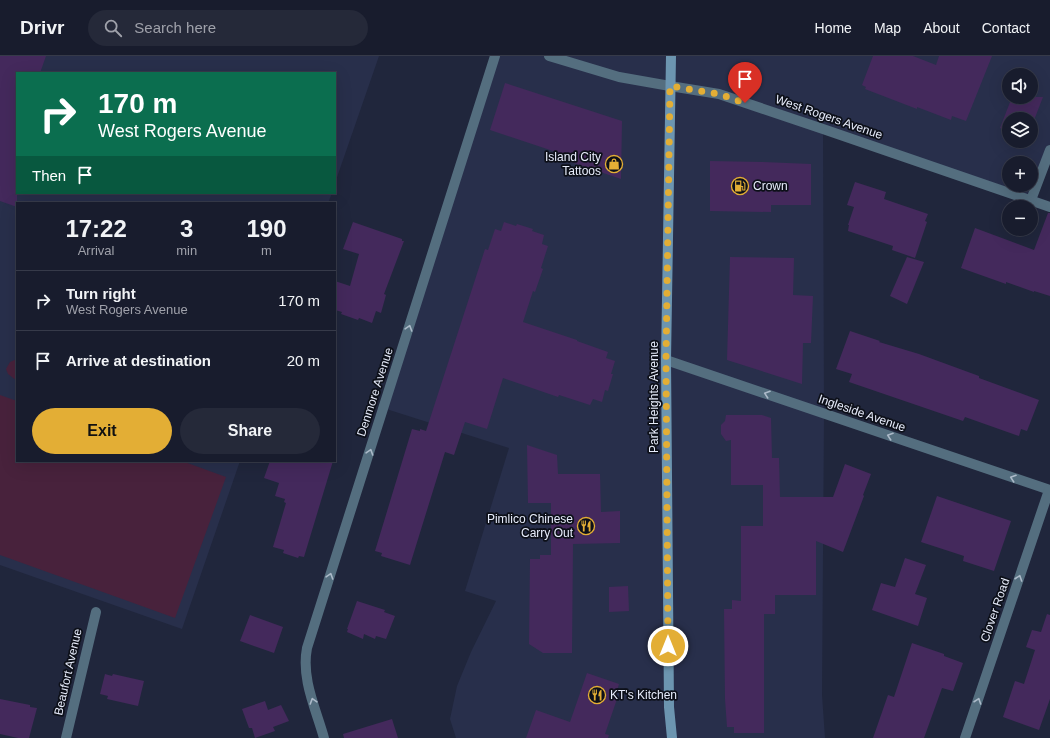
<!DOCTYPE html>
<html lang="en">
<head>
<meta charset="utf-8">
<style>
	:root { --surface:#181c2d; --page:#252939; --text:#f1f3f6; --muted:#9fa1aa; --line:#363a49; --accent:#e3ae35 }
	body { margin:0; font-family:Arial,sans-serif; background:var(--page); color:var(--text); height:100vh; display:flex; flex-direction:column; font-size:15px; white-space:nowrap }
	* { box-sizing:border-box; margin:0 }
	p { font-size:13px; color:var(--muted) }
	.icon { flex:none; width:22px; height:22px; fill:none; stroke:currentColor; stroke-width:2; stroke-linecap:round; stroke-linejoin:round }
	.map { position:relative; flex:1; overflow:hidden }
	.sheet { position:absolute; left:16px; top:146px; width:320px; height:260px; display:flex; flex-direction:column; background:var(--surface); border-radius:0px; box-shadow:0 4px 16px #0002,0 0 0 1px var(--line) }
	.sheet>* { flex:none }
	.banner { position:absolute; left:16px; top:16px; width:320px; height:122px; border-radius:0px; box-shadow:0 4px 16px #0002,0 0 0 1px var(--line); background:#0b6e4f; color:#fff; overflow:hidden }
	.fabs { position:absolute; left:1002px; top:12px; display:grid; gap:8px }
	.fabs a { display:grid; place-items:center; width:36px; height:36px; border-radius:50%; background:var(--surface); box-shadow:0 4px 16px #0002,0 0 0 1px var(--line); font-size:20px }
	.pin { position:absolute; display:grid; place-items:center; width:34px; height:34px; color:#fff; margin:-41px -17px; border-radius:50% 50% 50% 0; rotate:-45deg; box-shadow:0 0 4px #0007 }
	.pin .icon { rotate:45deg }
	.me { position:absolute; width:44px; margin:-22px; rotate:0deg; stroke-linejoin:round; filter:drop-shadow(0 0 3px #0008) }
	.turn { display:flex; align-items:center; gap:14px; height:84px; padding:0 16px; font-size:18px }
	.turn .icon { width:52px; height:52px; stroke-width:2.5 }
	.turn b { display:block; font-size:28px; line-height:34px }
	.then { display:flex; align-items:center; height:38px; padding:0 16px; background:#0003; gap:8px; font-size:15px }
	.eta { display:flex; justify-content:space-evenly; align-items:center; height:68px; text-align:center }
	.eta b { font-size:24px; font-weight:700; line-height:28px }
	.primary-button { display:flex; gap:8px; margin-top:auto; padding:8px 16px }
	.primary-button a { flex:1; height:46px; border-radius:24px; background:var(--accent); color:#111; font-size:16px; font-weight:700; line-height:46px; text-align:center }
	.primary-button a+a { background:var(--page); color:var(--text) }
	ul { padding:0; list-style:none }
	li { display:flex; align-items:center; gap:12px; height:60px; padding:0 16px; border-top:1px solid var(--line) }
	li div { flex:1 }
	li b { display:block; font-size:15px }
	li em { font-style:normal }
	header { display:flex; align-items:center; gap:24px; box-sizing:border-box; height:56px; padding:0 20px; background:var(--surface); border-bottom:1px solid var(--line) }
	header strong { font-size:19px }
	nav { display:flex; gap:22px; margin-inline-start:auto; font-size:14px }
	.search { width:280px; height:36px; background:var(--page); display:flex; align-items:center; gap:10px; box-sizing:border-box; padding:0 14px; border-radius:22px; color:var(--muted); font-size:15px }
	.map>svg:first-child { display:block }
</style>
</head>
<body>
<header>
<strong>Drivr</strong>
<div class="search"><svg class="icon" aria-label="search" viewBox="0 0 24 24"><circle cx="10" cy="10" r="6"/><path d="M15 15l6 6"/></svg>Search here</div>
<nav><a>Home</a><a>Map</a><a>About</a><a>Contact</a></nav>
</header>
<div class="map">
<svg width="1050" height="682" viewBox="0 0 1050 682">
	<rect width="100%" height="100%" fill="#20263c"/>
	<g fill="#282f4b" fill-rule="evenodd">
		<polygon points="0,0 379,0 335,127 335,17 17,17 17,137 332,137 328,147 17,147 17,405 240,405 182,573 0,509"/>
		<path d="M 494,0 L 1050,0 L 1050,92 L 1026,146 L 823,76 L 824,358 L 822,639 L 825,682 L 456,682 L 450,663 L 457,630 L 471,596 L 496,545 L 465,535 L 509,392 L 380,351 ZM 1009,19 L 1031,19 L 1031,41 L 1009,41 ZM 1009,63 L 1031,63 L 1031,85 L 1009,85 ZM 1009,107 L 1031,107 L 1031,129 L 1009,129 Z"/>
	</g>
	<g fill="#48223c">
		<polygon points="17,303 17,325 8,318 6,313 10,306"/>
		<polygon points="0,339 17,345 17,405 182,405 226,421 175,562 0,499"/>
	</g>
	<g fill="#44295c">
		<polygon points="0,0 46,0 40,17 17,17 17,151 0,145"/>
		<polygon points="873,0 913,0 936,9 939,0 992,0 966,65 952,60 951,64 917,51 917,53 865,33 866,31 862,29"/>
		<polygon points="505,27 622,65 621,123 565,104 565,99 490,74"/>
		<polygon points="1012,41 1043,41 1031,72 1031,63 1009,63 1009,76 1000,72"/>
		<polygon points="710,105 763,106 811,108 811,149 771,149 771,156 710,155"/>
		<polygon points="855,126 886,136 884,143 928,158 925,165 927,166 915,202 892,194 893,190 848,175 849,169 848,169 854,151 847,149"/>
		<polygon points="1048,157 1050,157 1050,240 1034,235 1034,236 1006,226 1006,228 961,212 975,172 1034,194"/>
		<polygon points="353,166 402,183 402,185 404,185 384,238 386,239 381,257 376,255 372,267 359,262 358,264 341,258 342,256 335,254 335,225 350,230 359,198 343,193"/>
		<polygon points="504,166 516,170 517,168 533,173 532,175 544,179 542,188 548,190 541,212 543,213 535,236 533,235 523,266 577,284 577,285 608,296 606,302 615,305 611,318 613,318 608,335 605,334 602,346 593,343 590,349 559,339 558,341 503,322 487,373 465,366 454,399 445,396 410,509 381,500 382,497 375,495 412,373 420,375 420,373 426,375 485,193 488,194 495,173 501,175"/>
		<polygon points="730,201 794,202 793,239 813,240 811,287 803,287 802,328 727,304"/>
		<polygon points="907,201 924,206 907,248 890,240"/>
		<polygon points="850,275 880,285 879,286 919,298 979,320 979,322 1039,344 1027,375 1021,373 1019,380 965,361 963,365 849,326 852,318 836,313"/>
		<polygon points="726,359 762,359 771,362 772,402 779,402 780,441 833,441 845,408 871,418 863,439 864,440 843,496 816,485 816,539 775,539 775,558 764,558 764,677 734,677 734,671 727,671 725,643 724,553 732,553 732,544 741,545 741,470 763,470 763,429 731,429 731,384 726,385 721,378 721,369 725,365"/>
		<polygon points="527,389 557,399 558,418 600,418 601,456 620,455 620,487 573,488 572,597 543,597 529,588 530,503 540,503 540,499 551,499 551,447 528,447"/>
		<polygon points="270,405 333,405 304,501 299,500 298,502 283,497 284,494 273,491 286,447 284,446 285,443 275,440 279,427 264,422"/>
		<polygon points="937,440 1011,465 994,515 963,505 964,500 921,486"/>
		<polygon points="905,502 926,509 915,538 927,542 918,570 872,554 881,527 895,531"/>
		<polygon points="628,530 629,555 609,556 609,531"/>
		<polygon points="357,545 385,554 384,556 395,560 386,583 376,580 375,583 364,578 363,583 347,576 348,573 347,573"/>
		<polygon points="1047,558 1050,559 1050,643 1039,674 1003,661 1015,625 1024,628 1035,594 1026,591 1032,574 1041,576"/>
		<polygon points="250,559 283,571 274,597 240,585"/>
		<polygon points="912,587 944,598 944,600 963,607 953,635 942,632 924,682 873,682 888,639 894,641"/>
		<polygon points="587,617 619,628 615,642 617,643 605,678 609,679 608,682 526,682 536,654 570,666"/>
		<polygon points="105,618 112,620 113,618 144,625 138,650 107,643 108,640 100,638"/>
		<polygon points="0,643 30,649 30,651 37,652 29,682 18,682 0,678"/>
		<polygon points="265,645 268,654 281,649 289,665 273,671 275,675 255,682 252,672 249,672 242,653"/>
		<polygon points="392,663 398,682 344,682 343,678"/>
	</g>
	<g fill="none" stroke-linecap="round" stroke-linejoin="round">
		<g stroke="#546e7f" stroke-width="10">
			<polyline points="670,30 719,38 823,73 1050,151"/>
			<polyline points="1031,144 1050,94"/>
			<polyline points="666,304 1050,434"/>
			<polyline points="66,682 96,556"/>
			<path d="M 324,682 C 316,653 301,623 307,592 L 495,0"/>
			<polyline points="965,682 1049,434"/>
		</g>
		<polyline stroke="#546e7f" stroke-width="10" points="549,0 619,21 670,30"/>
		<polyline stroke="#6c95b0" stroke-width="10" points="671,0 666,304 669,651 672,682"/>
	</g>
	<defs><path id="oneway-chevron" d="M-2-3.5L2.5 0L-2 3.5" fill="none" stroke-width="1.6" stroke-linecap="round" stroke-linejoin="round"/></defs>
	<g stroke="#acbac9">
		<use href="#oneway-chevron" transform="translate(409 272) rotate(-73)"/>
		<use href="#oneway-chevron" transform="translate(767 338) rotate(-161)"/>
		<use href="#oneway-chevron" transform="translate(890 380) rotate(-161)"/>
		<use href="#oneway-chevron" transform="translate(370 396) rotate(-72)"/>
		<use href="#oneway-chevron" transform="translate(1013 422) rotate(-161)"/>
		<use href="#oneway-chevron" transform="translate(330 520) rotate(-72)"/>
		<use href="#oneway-chevron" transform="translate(1019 522) rotate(-71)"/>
		<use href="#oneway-chevron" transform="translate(313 645) rotate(-107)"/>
		<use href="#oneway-chevron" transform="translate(978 645) rotate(-71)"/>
	</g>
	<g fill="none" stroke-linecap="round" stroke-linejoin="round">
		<polyline stroke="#e3ae35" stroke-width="7" stroke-dasharray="0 12.6" points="668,590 666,304 670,30 719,38 745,47"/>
	</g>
	<defs>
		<g id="shop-ring" transform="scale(0.9)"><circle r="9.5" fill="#0d1019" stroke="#e3ae35" stroke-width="1.5"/><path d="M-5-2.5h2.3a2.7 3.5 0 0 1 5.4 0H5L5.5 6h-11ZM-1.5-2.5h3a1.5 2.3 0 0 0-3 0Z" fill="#e3ae35"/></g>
		<g id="fuel-ring" transform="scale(0.9)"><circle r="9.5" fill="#0d1019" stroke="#e3ae35" stroke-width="1.5"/><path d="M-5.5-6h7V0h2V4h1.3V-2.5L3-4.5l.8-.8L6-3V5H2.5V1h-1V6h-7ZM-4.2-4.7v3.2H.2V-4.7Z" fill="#e3ae35"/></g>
		<g id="restaurant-ring" transform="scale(0.9)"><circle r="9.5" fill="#0d1019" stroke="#e3ae35" stroke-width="1.5"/><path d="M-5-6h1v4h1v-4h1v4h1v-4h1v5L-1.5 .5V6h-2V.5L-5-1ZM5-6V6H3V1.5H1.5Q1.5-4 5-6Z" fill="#e3ae35"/></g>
	</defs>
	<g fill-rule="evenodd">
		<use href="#shop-ring" x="614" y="108"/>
		<use href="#fuel-ring" x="740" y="130"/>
		<use href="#restaurant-ring" x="586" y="470"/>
		<use href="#restaurant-ring" x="597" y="639"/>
	</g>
	<g text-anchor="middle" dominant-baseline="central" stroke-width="3.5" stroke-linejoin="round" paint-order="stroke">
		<g font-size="12" fill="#e7ecfb" stroke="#0d1019">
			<text transform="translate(829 61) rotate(19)">West Rogers Avenue</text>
			<text transform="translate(375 336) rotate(-72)">Denmore Avenue</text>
			<text transform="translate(654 341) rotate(-90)">Park Heights Avenue</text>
			<text transform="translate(862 357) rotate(19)">Ingleside Avenue</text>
			<text transform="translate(995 554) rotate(-71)">Clover Road</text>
			<text transform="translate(68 616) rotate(-77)">Beaufort Avenue</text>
		</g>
		<g font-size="12" fill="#e7ecfb" stroke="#0d1019" text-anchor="end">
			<text x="601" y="101">Island City<tspan x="601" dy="14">Tattoos</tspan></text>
			<text x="753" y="130" text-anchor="start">Crown</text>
			<text x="573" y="463">Pimlico Chinese<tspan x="573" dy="14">Carry Out</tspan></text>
			<text x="610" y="639" text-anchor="start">KT's Kitchen</text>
		</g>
	</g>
</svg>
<div class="fabs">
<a><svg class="icon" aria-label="sound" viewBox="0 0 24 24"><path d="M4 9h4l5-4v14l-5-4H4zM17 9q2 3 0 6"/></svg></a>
<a><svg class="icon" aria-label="layers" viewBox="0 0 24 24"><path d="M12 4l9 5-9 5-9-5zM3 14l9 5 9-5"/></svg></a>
<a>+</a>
<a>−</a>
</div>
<div class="pin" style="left:745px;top:47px;background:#d93025"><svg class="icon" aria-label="arrive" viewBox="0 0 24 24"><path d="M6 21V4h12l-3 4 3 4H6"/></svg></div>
<svg class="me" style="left:668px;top:590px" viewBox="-20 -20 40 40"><circle r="17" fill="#e3ae35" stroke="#fff" stroke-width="3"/><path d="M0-11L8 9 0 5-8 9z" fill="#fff"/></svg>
<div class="banner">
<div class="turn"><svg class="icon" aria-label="right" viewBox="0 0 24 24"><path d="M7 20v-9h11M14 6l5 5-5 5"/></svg><div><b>170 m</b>West Rogers Avenue</div></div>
<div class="then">Then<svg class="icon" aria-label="arrive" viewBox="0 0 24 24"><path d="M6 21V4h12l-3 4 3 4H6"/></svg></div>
</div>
<section class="sheet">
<div class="eta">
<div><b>17:22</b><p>Arrival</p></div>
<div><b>3</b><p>min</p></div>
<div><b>190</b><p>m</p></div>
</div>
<ul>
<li><svg class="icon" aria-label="right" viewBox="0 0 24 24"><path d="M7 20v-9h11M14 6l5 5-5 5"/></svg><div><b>Turn right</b><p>West Rogers Avenue</p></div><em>170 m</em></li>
<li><svg class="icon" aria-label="arrive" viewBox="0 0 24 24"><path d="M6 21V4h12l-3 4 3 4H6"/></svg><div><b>Arrive at destination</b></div><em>20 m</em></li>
</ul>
<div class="primary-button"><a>Exit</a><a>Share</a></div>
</section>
</div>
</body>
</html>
